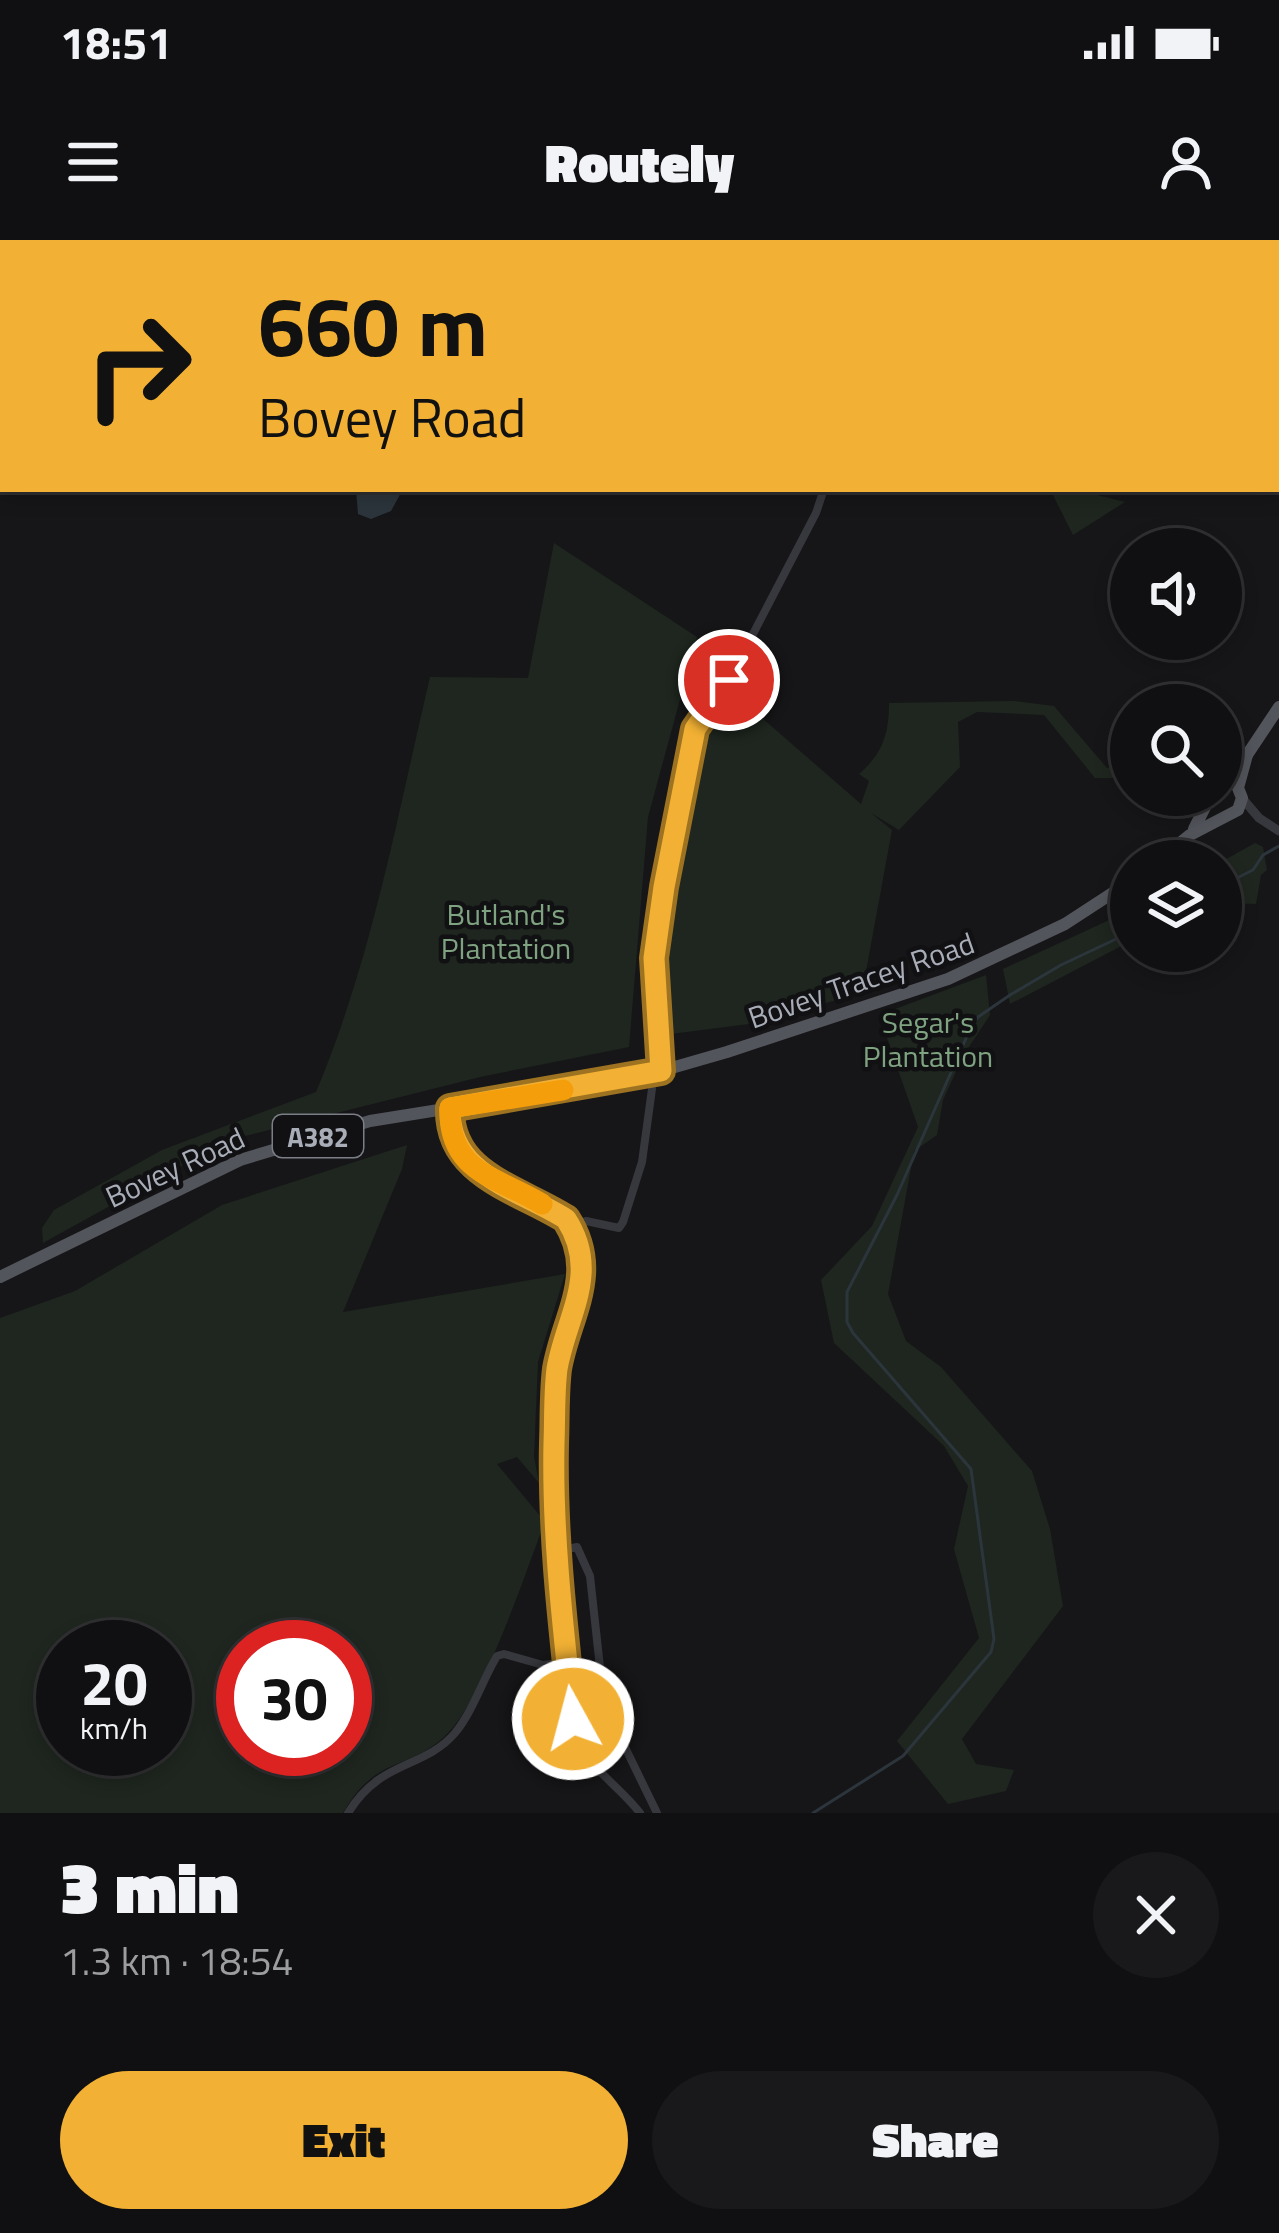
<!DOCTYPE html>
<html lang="en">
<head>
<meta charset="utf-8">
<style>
	:root { --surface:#101012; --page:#19191b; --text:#f1f3f6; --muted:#9c9d9f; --line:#303032; --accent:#f2b134 }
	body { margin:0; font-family:"Titillium Web",sans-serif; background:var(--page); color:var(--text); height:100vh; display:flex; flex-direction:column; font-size:45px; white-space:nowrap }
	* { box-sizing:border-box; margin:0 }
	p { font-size:39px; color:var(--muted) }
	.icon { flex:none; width:66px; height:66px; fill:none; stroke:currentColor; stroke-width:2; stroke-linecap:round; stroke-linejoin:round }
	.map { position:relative; height:1573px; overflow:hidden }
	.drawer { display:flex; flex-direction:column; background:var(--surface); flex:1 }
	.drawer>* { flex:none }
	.banner { position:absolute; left:0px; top:0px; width:1281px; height:252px; box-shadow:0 6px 18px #0003,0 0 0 3px var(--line); background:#f2b134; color:#111; overflow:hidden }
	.fabs { position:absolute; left:1110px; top:288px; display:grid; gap:24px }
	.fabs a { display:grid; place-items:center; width:132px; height:132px; border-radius:50%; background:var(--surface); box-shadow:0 6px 18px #0003,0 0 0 3px var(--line); font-size:60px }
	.speed { position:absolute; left:36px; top:1380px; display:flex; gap:24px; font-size:60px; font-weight:700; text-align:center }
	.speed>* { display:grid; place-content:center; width:156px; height:156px; border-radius:50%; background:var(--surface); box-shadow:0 6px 18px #0003,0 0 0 3px var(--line); line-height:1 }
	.speed small { font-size:30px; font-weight:400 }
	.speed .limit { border:18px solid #d22; background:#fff; color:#111 }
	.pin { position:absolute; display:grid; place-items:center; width:102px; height:102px; color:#fff; margin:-51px; border:6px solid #fff; border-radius:50%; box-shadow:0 3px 12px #0007 }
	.me { position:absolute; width:132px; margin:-66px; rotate:353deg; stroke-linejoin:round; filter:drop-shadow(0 0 9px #0008) }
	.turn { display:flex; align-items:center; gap:42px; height:252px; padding:0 60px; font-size:54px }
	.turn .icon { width:156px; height:156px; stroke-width:2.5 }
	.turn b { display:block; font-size:84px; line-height:102px }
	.round { display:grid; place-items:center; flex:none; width:126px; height:126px; border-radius:63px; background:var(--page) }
	.overview { display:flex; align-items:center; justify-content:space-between; height:204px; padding:0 60px }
	h1 { font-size:72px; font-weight:800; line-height:90px }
	.action { display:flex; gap:24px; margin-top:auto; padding:24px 60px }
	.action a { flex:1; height:138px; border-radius:72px; background:var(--accent); color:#111; font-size:48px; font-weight:800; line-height:138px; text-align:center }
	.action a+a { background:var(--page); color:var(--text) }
	.status { display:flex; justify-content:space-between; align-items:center; height:84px; padding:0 60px; background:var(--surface); direction:ltr }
	.status svg { height:33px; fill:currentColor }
	header { display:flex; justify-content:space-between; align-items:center; height:156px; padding:0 60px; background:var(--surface); font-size:54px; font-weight:800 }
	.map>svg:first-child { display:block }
</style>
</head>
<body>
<div class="status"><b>18:51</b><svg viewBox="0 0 49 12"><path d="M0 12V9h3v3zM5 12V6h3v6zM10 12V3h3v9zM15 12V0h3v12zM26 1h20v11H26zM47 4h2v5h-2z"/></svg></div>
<header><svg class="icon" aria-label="menu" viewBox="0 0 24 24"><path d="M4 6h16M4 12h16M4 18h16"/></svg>Routely<svg class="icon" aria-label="person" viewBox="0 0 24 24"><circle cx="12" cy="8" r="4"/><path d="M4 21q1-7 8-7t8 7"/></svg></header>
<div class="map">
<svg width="1279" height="1573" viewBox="0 0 1279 1573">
	<rect width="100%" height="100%" fill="#161618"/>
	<g fill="#1e261f" fill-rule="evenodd">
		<polygon points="0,0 259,0 260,3 3,3 0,197"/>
		<polygon points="1050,249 1073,249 1125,262 1073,295"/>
		<path d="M 554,303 L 697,397 L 648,577 L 629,807 L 480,837 L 229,900 L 43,1003 L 42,988 L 54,970 L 162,910 L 316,852 C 372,719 397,577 430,437 L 528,438 Z"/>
		<path d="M 731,451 L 861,564 L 869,541 L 859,534 C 883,513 889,494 889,463 L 1014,461 L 1054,466 L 1107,528 L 1131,523 L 1131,538 L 1095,538 L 1044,475 L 977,472 L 958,482 L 960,527 L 899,590 L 871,573 L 892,590 L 862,753 L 749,784 L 663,795 L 658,713 L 695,508 L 713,466 L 724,453 Z"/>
		<polygon points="1255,603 1263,607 1267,630 1261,635 1256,664 1221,663 1221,622"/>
		<polygon points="1131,670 1131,701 1010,764 1003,729"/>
		<polygon points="986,735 990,775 963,816 943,860 937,895 914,911 888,1054 906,1101 941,1127 1032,1231 1050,1289 1063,1366 962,1499 976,1524 1014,1530 1006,1551 948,1564 897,1501 979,1398 954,1309 968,1246 944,1206 834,1103 821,1040 872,986 918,887 879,775"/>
		<path d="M 407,905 L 402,929 L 343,1072 L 565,1034 L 538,1122 L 534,1217 L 539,1243 L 517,1217 L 497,1224 L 541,1277 L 543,1287 C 523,1339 483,1462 444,1497 C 405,1532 376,1515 343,1573 L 0,1573 L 0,1078 L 75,1051 L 222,965 ZM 63,1407 L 165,1407 L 165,1509 L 63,1509 ZM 243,1407 L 345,1407 L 345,1509 L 243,1509 Z"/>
	</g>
	<polygon fill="#2c353c" points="356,249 403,249 391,271 371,279 358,274"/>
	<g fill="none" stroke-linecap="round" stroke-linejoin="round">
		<g stroke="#2c353c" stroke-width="3">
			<polyline points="465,3 465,0"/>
			<polyline points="1221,646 1253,630 1263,615 1279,606"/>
			<polyline points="813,1573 903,1516 991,1412 994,1399 971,1229 853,1093 847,1082 847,1052 897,955 971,787 978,777 1010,755 1061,725 1131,692"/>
		</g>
		<g stroke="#37383d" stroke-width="8">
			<polyline points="266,0 267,3"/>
			<polyline points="412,3 412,0"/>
			<polyline points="579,3 581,0"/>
			<polyline points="867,3 868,0"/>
			<polyline points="661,831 654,717 695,489 729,440 816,273 824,249"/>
			<path d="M 450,869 C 447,959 553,940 572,989 C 594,1047 565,1076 557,1131 C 543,1229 556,1343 569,1441 C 571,1462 571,1485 580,1504 C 593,1531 622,1549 640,1573"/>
			<polyline points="571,986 586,981 619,988 623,982 642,922 652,849"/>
			<polyline points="558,1311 577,1307 590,1336 604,1464 657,1573"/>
			<path d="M 348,1573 C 381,1519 423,1530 455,1493 C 473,1471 482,1441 497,1416 L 504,1414 L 543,1425 L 566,1422"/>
		</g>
		<polyline stroke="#37383d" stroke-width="9" points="1242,558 1259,578 1279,591"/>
		<g stroke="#53555c" stroke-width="12">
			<polyline points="1222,540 1247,515 1279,467"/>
			<polyline points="1194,589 1206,565"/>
			<polyline points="1158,621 1190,595 1238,570 1242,558 1238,548 1247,515"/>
			<polyline points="0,1037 240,920 370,881 575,848 661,831 727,812 948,739 1065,684 1131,641"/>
		</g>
	</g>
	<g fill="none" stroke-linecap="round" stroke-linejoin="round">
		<g stroke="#9d7322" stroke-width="30">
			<path id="route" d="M 573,1479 C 563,1387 552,1295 554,1203 C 555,1178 554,1153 557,1129 C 566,1076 601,1033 566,979 C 519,949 448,935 450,868 L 661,831 L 654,718 L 664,647 L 695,489 L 729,440"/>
		</g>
		<use href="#route" stroke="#f2b134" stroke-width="21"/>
		<path stroke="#f59e0b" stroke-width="21" d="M 542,964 C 498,937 448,933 450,868 L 563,850"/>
	</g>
	<g text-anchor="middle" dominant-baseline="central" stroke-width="9" stroke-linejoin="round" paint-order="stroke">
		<rect fill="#111113" stroke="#7b7e86" stroke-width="3" x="273" y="875" width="90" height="42" rx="9"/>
		<g font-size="27" font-weight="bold" fill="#a8adb8">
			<text x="318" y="896">A382</text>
		</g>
		<g font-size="30" fill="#7fa381" stroke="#111113">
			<text x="506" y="674">Butland's<tspan x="506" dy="34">Plantation</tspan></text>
			<text x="928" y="782">Segar's<tspan x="928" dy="34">Plantation</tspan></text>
		</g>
		<g font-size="30" fill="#a8adb8" stroke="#111113">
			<text transform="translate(861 740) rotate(-19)">Bovey Tracey Road</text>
			<text transform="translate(175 927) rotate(-25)">Bovey Road</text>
		</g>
	</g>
</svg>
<div class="fabs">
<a><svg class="icon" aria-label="sound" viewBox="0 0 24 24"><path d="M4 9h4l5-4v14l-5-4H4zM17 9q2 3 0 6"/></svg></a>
<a><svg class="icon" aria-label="search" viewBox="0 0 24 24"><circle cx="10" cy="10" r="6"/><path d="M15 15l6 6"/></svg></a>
<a><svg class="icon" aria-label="layers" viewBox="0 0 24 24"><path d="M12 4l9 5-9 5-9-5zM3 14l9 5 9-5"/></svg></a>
</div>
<div class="speed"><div>20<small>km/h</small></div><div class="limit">30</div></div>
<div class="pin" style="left:729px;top:440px;background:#d93025"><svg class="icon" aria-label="arrive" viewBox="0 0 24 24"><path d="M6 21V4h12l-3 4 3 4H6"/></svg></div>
<svg class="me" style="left:573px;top:1479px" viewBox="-20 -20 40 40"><circle r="17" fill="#f2b134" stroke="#fff" stroke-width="3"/><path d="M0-11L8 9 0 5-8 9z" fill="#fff"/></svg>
<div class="banner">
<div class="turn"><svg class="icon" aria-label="right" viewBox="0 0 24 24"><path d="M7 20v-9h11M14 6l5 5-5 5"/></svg><div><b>660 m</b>Bovey Road</div></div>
</div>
</div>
<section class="drawer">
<div class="overview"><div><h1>3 min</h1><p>1.3 km · 18:54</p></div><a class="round"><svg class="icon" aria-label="close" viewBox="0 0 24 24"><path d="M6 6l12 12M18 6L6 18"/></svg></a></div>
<div class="action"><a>Exit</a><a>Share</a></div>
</section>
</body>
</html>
